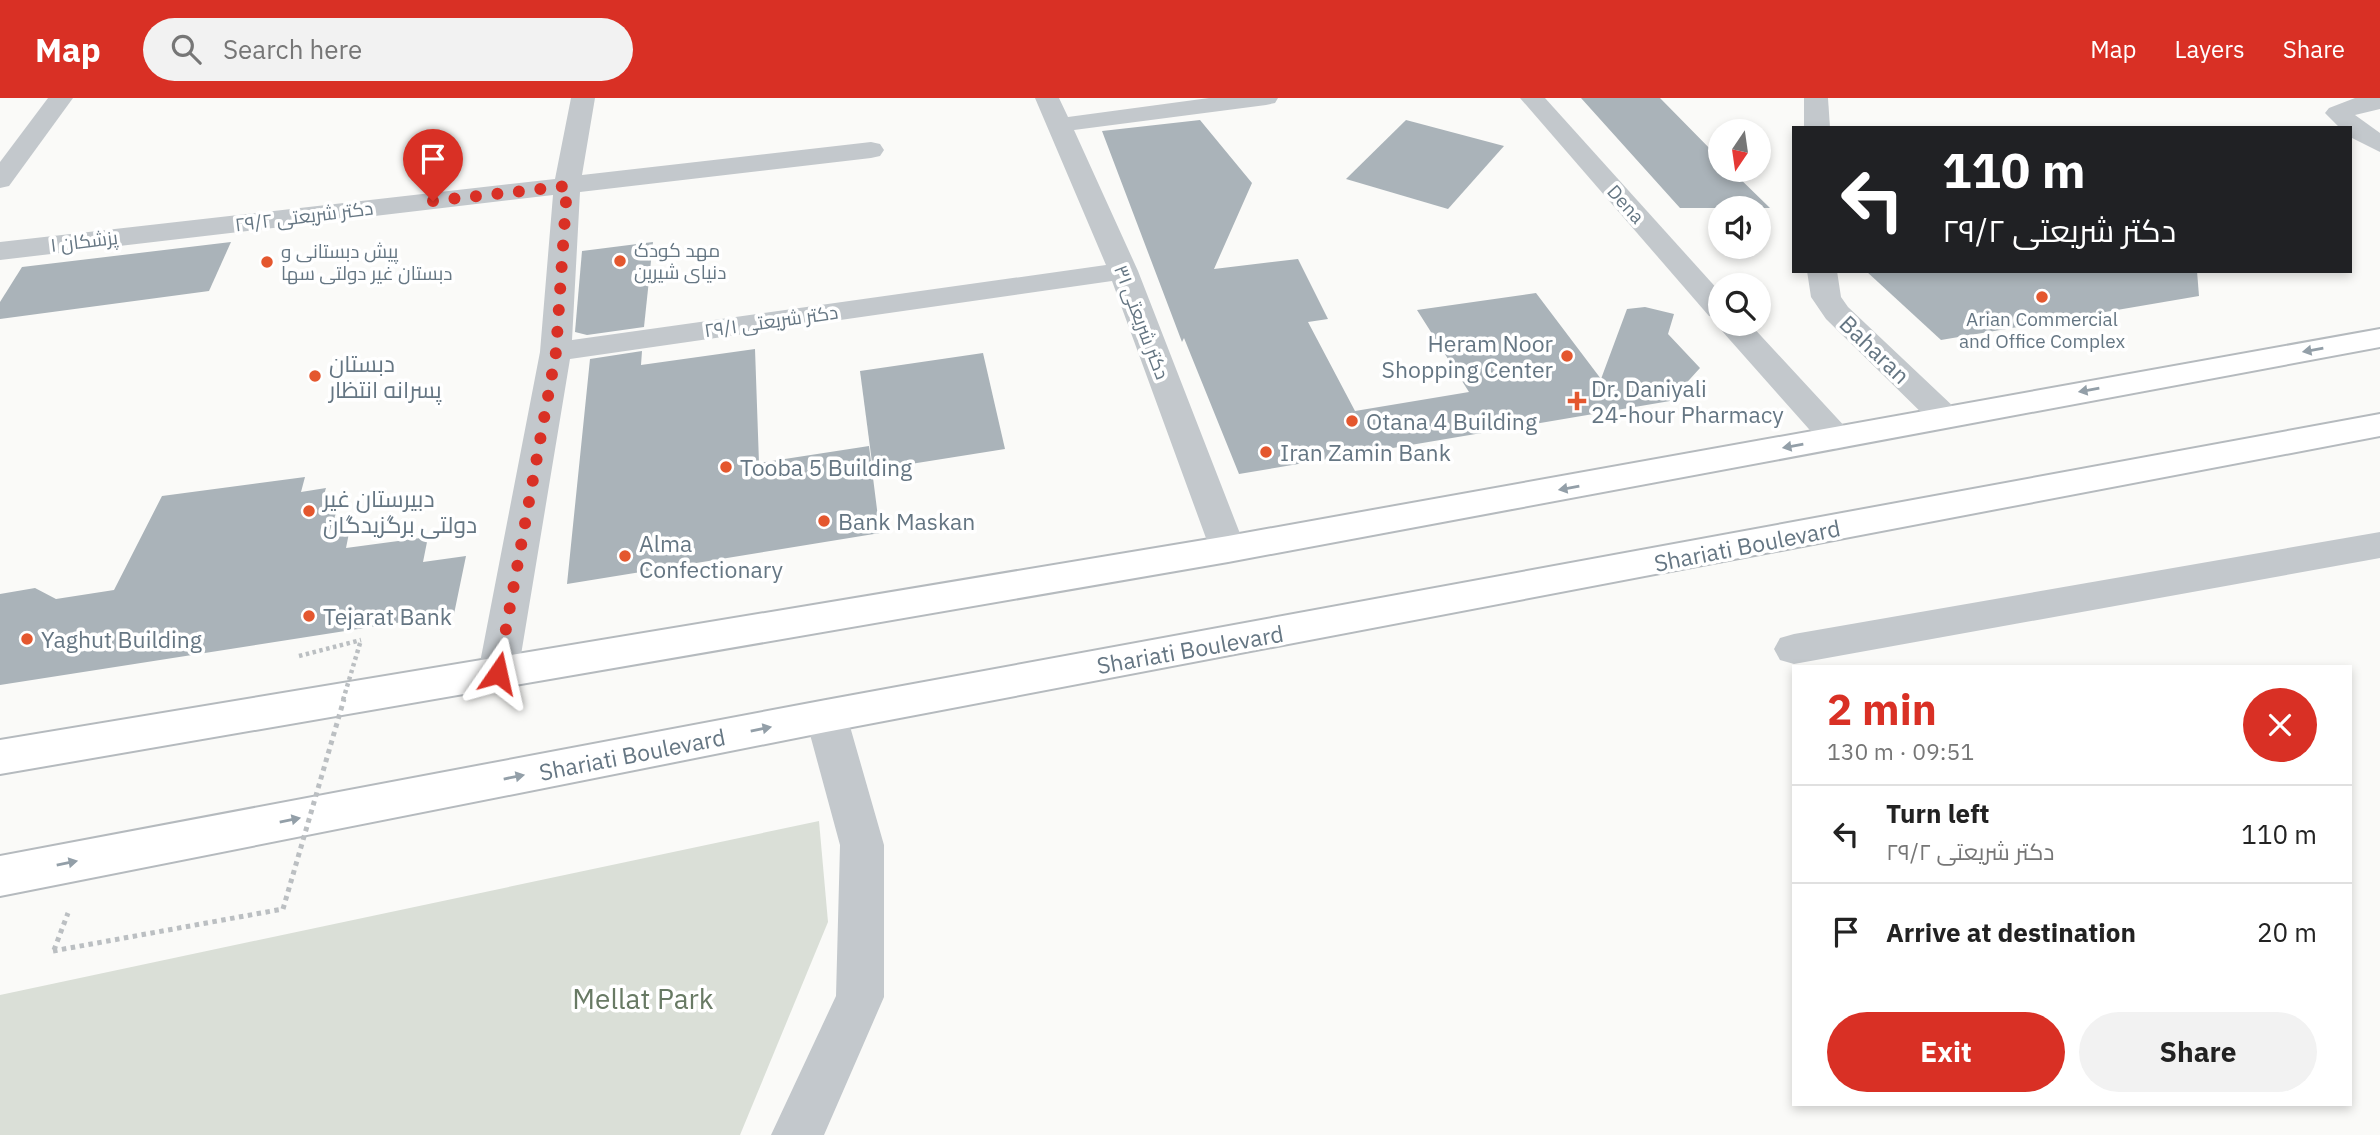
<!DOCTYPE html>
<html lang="en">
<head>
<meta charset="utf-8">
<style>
	:root { --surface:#fff; --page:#f2f2f2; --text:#222; --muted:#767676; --line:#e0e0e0; --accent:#d93025 }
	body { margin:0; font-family:"IBM Plex Sans",Cairo,sans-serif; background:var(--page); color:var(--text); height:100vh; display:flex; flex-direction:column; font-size:26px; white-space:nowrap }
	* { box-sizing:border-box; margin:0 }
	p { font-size:23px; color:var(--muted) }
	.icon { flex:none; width:38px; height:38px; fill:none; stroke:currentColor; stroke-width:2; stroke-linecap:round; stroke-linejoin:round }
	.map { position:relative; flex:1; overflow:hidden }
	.side { position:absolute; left:1792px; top:567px; width:560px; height:441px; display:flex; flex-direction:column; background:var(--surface); border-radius:0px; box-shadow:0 4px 10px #0003 }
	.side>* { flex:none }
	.hud { position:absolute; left:1792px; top:28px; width:560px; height:147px; border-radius:0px; box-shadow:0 4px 10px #0003; background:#202124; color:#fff; overflow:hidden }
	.needle { width:46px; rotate:193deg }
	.controls { position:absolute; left:1708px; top:21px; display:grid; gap:14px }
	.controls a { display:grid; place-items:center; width:63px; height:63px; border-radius:50%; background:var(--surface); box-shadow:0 4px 10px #0003; font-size:35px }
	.pin { position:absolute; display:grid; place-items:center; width:60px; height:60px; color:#fff; margin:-72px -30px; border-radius:50% 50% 50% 0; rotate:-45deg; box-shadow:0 0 7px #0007 }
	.pin .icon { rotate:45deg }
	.me { position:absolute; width:77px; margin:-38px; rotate:11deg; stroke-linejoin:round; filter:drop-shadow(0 0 5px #0008) }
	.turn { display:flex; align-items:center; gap:24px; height:147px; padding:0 35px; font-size:32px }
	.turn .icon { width:91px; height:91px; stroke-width:2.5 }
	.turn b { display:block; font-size:49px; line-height:60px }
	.round { display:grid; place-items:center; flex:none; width:74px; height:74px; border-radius:37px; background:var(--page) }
	.summary { display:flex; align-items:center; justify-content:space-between; height:119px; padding:0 35px }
	h1 { font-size:42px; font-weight:700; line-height:52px; color:var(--accent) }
	.action { display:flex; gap:14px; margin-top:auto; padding:14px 35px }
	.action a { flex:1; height:80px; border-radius:42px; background:var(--accent); color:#fff; font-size:28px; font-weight:700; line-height:80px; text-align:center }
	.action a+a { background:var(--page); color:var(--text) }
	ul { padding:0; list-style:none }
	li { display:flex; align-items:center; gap:21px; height:98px; padding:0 35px; border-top:2px solid var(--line) }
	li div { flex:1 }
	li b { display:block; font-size:26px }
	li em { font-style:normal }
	header { display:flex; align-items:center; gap:42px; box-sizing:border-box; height:98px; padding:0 35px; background:var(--accent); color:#fff }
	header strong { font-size:33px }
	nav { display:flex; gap:38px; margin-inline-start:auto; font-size:24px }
	.search { width:490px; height:63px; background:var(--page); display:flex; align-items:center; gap:18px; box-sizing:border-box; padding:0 24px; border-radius:38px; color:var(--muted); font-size:26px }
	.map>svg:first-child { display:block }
</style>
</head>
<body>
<header>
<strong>Map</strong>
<div class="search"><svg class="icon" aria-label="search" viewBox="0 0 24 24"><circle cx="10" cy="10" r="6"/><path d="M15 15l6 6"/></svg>Search here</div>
<nav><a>Map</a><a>Layers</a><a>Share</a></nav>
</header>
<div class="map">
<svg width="2380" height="1037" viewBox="0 0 2380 1037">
	<rect width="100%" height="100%" fill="#fafaf8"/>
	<polygon fill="#dadfd7" points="819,723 828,824 740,1037 0,1037 0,897"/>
	<g fill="#aab3b9">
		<polygon points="1581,0 1660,0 1720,61 1720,72 1731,72 1770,110 1680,110"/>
		<polygon points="1200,22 1252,85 1214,171 1298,161 1328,221 1308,224 1355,313 1469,294 1417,212 1536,195 1601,281 1627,211 1645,209 1674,216 1668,236 1700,270 1670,303 1239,376 1184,240 1182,244 1102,33"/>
		<polygon points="1406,22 1504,48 1448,111 1346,81"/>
		<polygon points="231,144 209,193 0,221 0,204 22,169"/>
		<polygon points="653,144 644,229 587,237 575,234 582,153"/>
		<polygon points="1866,173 2197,173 2199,198 1941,242"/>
		<polygon points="755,251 759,365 869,348 880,435 567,486 590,261 642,253 641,267"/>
		<polygon points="983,255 1005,351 873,372 860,273"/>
		<polygon points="305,379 301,394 326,390 322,403 341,401 328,438 349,435 346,450 428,439 423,464 466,458 454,516 0,587 0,496 35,490 56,501 114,492 162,398"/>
	</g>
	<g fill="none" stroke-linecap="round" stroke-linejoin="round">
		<g stroke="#b5babe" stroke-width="4">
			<g id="major">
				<polygon points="2380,231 2380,249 1228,464 0,676 0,642 1228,438"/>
				<polygon points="2380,316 2380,338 826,634 0,798 0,758 826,602"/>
			</g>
		</g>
		<polyline stroke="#bbbfc2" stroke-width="4.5" stroke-dasharray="3.5 3.5" stroke-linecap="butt" points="299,558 361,542"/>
		<g stroke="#bbbfc2" stroke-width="5" stroke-dasharray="4.5 4.5" stroke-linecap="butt">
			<polyline points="54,852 68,815"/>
			<polyline points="53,853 283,811"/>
		</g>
		<g fill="#c3c8cc" fill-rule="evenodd">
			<polygon points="48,0 73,0 9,88 0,90 0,64"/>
			<polygon points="571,0 595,0 582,77 871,44 880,46 884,52 880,58 871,60 580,94 572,242 1106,167 1035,0 1059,0 1068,19 1209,0 1278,0 1275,5 1266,7 1074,32 1138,173 1246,451 1241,460 1228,464 1215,460 1210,451 1112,183 570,261 518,575 512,586 498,590 484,586 478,575 540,254 553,97 0,162 0,144 555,81"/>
			<polygon points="1520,0 1545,0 1720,194 1720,221 1709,218"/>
			<polygon points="1804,0 1828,0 1830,30 1804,30"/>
			<polygon points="2355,0 2380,0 2380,11 2355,17 2380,35 2380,54 2350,39 2350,30 2340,30 2325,15 2329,10"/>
			<polygon points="1807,173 1837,173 1841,199 1848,209 1956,311 1961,318 1956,325 1944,329 1932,325 1826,221 1811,199"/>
			<polygon points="1720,222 1720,226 1750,226 1848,332 1853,340 1848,348 1836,351 1824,348 1722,233 1718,226"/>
			<polygon points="2380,434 2380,460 1794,566 1780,562 1774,551 1780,540 1794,536"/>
			<polygon points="826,602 841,606 847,618 884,747 884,899 824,1037 771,1037 836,898 840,747 805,618 811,606"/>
		</g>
		<use href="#major" fill="#fff" fill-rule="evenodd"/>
		<polyline stroke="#bbbfc2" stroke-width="4.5" stroke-dasharray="3.5 3.5" stroke-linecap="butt" points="343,602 361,542"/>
		<polyline stroke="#bbbfc2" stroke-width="5" stroke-dasharray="4.5 4.5" stroke-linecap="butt" points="283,811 344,601"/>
	</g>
	<defs><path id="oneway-solid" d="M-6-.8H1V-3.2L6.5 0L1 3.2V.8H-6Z" transform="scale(1.75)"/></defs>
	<g fill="#939fa8">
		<use href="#oneway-solid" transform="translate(2313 252) rotate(170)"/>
		<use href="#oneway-solid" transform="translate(2089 292) rotate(170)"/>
		<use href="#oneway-solid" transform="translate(1793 348) rotate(170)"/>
		<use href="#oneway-solid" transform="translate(1569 390) rotate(170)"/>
		<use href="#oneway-solid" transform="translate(761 631) rotate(-11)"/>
		<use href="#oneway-solid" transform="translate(514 679) rotate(-11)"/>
		<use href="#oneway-solid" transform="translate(290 722) rotate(-11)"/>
		<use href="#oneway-solid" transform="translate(67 765) rotate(-11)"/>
	</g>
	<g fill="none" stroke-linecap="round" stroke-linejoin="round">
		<polyline stroke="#d93025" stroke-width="12" stroke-dasharray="0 21.6" points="433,103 567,88 556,254 498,575"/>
	</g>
	<g fill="#e4572e" stroke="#fff" stroke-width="2.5">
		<circle cx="620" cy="163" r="7"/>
		<circle cx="267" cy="164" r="7"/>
		<circle cx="2042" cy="199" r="7"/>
		<circle cx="1567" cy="258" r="7"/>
		<circle cx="315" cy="278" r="7"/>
		<path d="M1573.5 292.5h7v7h7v7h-7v7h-7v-7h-7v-7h7z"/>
		<circle cx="1352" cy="323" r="7"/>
		<circle cx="1266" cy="354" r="7"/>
		<circle cx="726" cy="369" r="7"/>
		<circle cx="309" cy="413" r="7"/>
		<circle cx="824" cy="423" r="7"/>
		<circle cx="625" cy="458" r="7"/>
		<circle cx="309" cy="518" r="7"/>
		<circle cx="27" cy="541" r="7"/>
	</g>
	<g text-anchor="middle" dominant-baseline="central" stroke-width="7" stroke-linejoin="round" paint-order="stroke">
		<g font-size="19" fill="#657683" stroke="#fff">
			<text transform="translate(1626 106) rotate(48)">Dena</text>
			<text transform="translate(304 118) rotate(-7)">۲۹/۲ دکتر شریعتی</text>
			<text transform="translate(84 143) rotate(-7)">۱ پزشکان</text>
			<text transform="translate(771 223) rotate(-8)">۲۹/۱ دکتر شریعتی</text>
			<text transform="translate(1142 224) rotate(69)">۳۱ دکتر شریعتی</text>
		</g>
		<g font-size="19" fill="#657683" stroke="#fff" text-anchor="start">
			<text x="634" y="152">مهد کودک<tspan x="634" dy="22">دنیای شیرین</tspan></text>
			<text x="281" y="153">پیش دبستانی و<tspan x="281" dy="22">دبستان غیر دولتی سها</tspan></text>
			<text x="2042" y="221" text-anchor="middle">Arian Commercial<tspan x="2042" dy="22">and Office Complex</tspan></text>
		</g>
		<g font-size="23" fill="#657683" stroke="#fff" text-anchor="start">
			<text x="1553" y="245" text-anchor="end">Heram Noor<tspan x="1553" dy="26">Shopping Center</tspan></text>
			<text x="329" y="265">دبستان<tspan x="329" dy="26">پسرانه انتظار</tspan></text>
			<text x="1591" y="290">Dr. Daniyali<tspan x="1591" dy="26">24-hour Pharmacy</tspan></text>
			<text x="1366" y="323">Otana 4 Building</text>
			<text x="1280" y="354">Iran Zamin Bank</text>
			<text x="740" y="369">Tooba 5 Building</text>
			<text x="323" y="400">دبیرستان غیر<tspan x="323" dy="26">دولتی برگزیدگان</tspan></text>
			<text x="838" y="423">Bank Maskan</text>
			<text x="639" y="445">Alma<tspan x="639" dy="26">Confectionary</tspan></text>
			<text x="323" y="518">Tejarat Bank</text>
			<text x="41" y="541">Yaghut Building</text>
		</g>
		<g font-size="23" fill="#657683" stroke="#fff">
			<text transform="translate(1875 251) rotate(44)">Baharan</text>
			<text transform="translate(1747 447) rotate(-11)">Shariati Boulevard</text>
			<text transform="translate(1190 551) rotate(-10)">Shariati Boulevard</text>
			<text transform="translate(632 656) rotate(-11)">Shariati Boulevard</text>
		</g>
		<g font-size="28" fill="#687a64" stroke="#fff">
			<text x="643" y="900">Mellat Park</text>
		</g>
	</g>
</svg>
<div class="controls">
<a><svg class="needle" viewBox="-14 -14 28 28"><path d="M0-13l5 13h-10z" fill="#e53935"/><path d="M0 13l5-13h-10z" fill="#767676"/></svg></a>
<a><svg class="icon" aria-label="sound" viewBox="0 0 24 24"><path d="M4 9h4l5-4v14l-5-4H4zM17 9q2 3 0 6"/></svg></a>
<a><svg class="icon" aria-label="search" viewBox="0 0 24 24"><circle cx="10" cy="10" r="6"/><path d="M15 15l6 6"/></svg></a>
</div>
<div class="pin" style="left:433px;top:103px;background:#d93025"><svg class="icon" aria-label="arrive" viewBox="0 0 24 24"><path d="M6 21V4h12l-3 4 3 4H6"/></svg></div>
<svg class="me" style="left:498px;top:575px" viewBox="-20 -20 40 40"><path d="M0-17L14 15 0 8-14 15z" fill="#d93025" stroke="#fff" stroke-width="4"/></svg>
<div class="hud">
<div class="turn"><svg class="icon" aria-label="left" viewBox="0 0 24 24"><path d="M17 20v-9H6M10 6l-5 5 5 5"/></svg><div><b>110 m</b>۲۹/۲ دکتر شریعتی</div></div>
</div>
<section class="side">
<div class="summary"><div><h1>2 min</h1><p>130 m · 09:51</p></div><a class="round" style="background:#d93025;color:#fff"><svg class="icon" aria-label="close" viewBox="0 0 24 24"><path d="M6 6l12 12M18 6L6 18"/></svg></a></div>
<ul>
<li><svg class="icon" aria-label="left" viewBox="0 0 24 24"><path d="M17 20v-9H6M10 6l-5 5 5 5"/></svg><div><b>Turn left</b><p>۲۹/۲ دکتر شریعتی</p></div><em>110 m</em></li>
<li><svg class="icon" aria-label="arrive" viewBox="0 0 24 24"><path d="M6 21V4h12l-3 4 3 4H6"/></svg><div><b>Arrive at destination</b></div><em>20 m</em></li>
</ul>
<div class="action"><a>Exit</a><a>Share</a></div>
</section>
</div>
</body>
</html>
